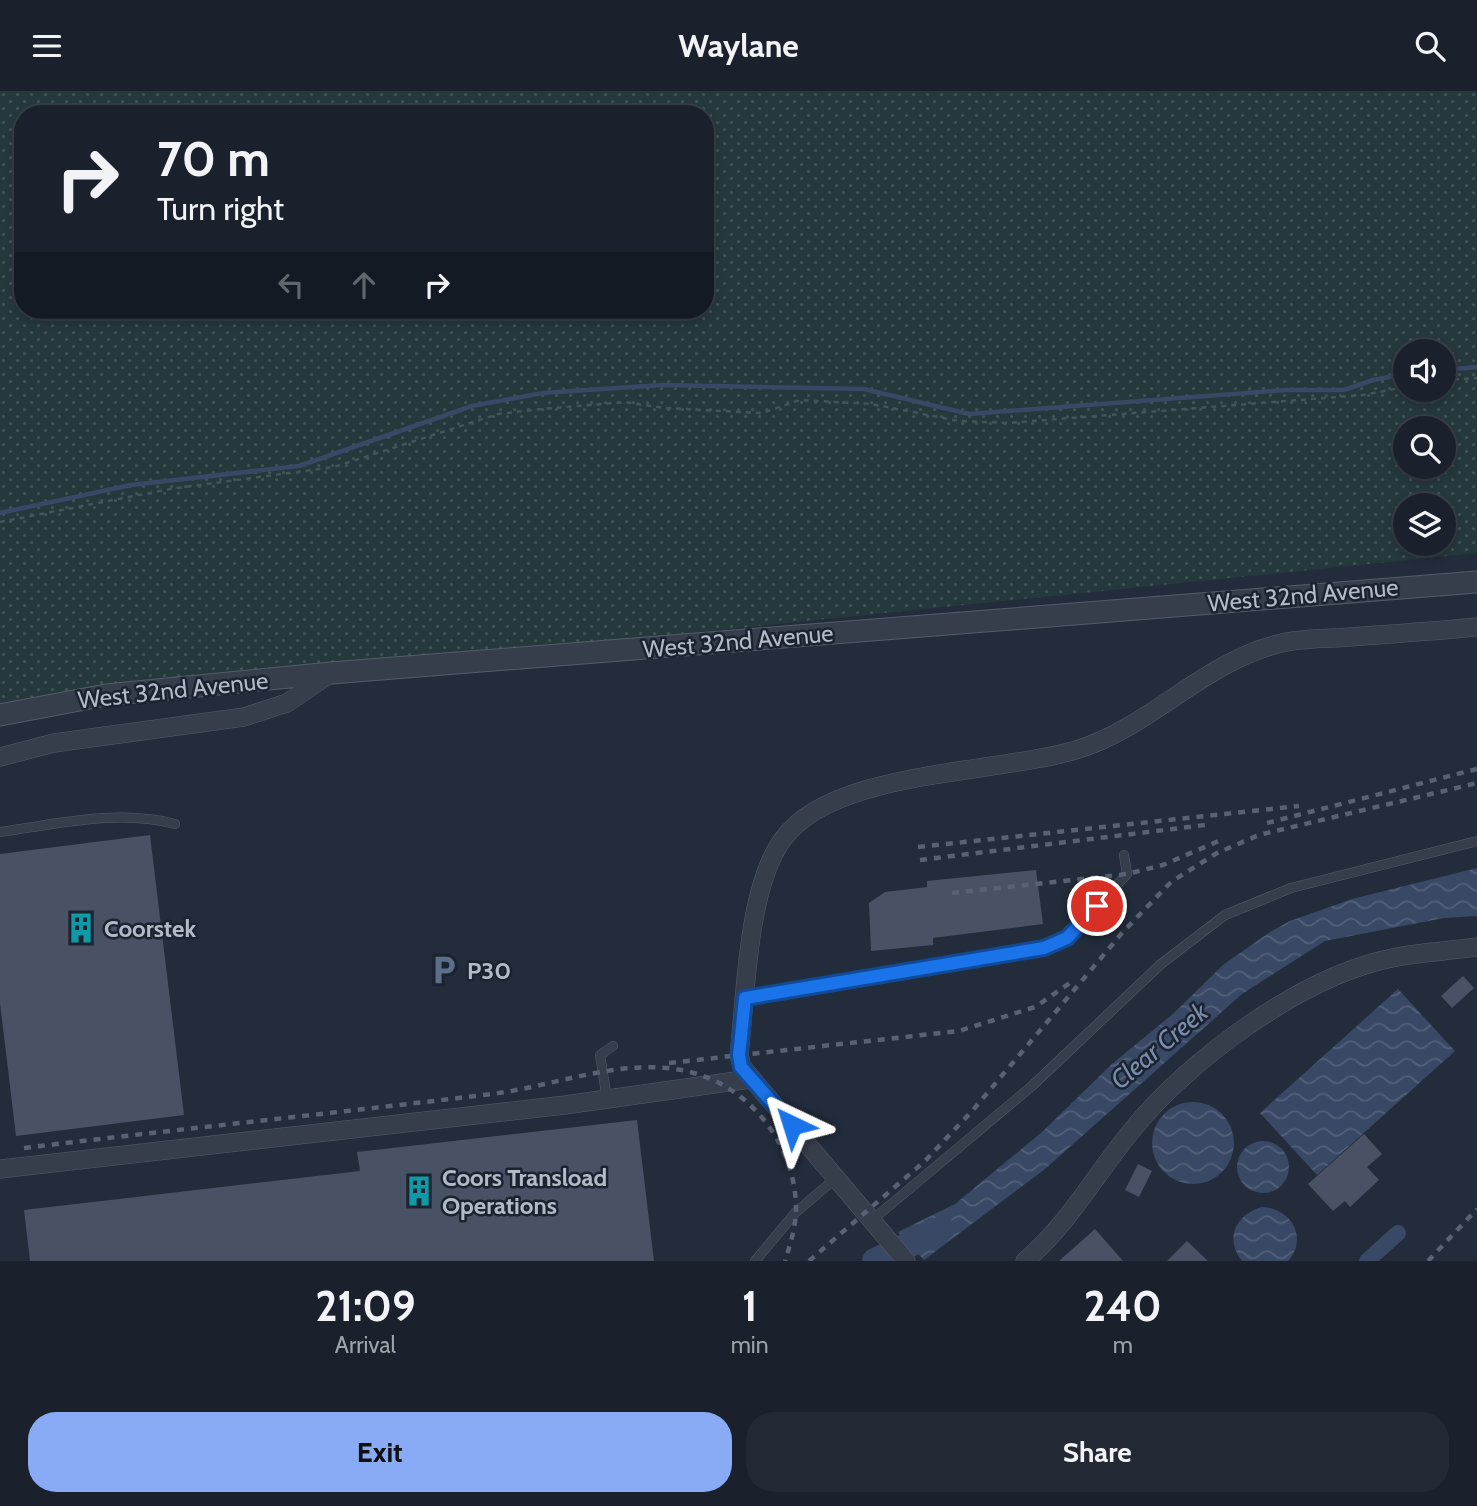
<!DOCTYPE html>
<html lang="en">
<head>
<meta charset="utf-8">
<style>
	:root { --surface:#1a212c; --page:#232934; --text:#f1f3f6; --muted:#9fa3a9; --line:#383e48; --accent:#89abf5 }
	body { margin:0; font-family:Cabin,sans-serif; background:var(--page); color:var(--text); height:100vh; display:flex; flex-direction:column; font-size:26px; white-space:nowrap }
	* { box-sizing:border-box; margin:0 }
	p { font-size:23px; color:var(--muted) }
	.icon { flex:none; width:38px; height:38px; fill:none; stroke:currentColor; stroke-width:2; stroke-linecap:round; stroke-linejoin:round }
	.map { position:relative; height:1170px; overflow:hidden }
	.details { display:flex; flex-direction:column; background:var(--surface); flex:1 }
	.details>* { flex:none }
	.top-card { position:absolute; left:14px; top:14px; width:700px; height:214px; border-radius:28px; box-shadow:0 4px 10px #0003,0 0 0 2px var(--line); background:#1a212c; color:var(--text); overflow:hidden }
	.tools { position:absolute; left:1393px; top:248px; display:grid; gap:14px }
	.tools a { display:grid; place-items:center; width:63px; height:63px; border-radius:50%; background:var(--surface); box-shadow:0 4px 10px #0003,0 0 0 2px var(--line); font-size:35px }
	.pin { position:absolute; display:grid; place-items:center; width:60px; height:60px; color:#fff; margin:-30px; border:4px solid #fff; border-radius:50%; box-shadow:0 2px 7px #0007 }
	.me { position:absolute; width:77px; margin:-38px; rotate:319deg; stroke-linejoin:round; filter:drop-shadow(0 0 5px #0008) }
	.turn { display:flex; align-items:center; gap:24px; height:147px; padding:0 28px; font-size:32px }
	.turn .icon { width:91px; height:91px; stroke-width:2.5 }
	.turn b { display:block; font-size:49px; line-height:60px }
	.lanes { display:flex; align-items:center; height:66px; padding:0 28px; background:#0003; justify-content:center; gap:35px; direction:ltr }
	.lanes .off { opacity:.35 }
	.eta { display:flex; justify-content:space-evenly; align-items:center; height:119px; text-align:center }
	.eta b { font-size:42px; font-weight:700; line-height:49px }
	.primary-button { display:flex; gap:14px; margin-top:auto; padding:14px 28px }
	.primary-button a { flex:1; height:80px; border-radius:28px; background:var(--accent); color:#111; font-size:28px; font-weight:700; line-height:80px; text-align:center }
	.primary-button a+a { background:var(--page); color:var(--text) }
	header { display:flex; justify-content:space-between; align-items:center; height:91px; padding:0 28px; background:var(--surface); font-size:32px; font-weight:700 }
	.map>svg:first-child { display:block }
</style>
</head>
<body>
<header><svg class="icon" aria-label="menu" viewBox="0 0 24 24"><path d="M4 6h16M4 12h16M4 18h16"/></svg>Waylane<svg class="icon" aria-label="search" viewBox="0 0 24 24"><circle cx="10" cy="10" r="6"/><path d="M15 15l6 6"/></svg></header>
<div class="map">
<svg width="1477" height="1170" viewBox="0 0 1477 1170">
	<defs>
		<pattern id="green-dots" width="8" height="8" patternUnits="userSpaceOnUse" patternTransform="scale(1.75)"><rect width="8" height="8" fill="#25383c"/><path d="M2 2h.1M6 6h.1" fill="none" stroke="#425357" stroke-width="1.8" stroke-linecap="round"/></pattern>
		<pattern id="water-waves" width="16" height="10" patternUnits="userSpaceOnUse" patternTransform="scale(1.75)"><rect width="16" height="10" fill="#394864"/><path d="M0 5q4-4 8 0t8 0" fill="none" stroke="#536079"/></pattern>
	</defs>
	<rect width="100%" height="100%" fill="#232c3b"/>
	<path fill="url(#green-dots)" fill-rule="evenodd" d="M 0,0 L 1477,0 L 1477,462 L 0,612 ZM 23,23 L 705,23 L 705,219 L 23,219 ZM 1405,261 L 1444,261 L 1444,299 L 1405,299 ZM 1405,338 L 1444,338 L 1444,376 L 1405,376 ZM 1405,415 L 1444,415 L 1444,453 L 1405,453 Z"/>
	<g fill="url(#water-waves)">
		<polygon points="1477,777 1477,825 1444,827 1325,850 1242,903 1045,1078 924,1169 898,1141 955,1113 1042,1041 1112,973 1174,922 1223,874 1270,841 1290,830 1352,808"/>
		<polygon points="1398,898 1455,960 1317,1084 1260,1022"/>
		<circle cx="1193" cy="1052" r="41"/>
		<circle cx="1263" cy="1076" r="26"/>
		<path d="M 1262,1116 C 1290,1117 1309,1146 1288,1170 L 1242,1170 C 1224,1148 1236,1123 1262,1116 Z"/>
	</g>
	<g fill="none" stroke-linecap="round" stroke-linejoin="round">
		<g stroke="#394864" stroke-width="4.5">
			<polyline points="1444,279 1477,276"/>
			<polyline points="0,422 131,394 299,375 472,315 543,302 662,294 864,298 969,323 1285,299 1344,299 1373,289 1405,283"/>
		</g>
		<polyline stroke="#394864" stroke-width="16" points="1367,1170 1398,1142"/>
		<polyline stroke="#394864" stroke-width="26" points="875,1170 942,1138"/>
	</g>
	<g fill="#495264">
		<polygon points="150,744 184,1024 16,1045 0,912 0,763"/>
		<polygon points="1036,779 1043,833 933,847 933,854 871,860 869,812 885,801 927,796 927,790"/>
		<polygon points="1463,885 1474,897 1452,917 1441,905"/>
		<polygon points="637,1029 654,1170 30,1170 24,1119 360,1080 357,1061"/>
		<polygon points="1364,1043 1382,1063 1367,1076 1379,1089 1350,1116 1345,1110 1333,1120 1308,1093"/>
		<polygon points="1138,1073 1152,1080 1139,1106 1125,1099"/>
		<polygon points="1095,1138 1123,1170 1059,1170"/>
		<polygon points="1187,1150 1208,1170 1167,1170"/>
	</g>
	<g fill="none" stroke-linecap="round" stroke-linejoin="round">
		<g stroke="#555c69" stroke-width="10">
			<g id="service">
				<path d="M 0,741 C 58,733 118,718 175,733"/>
				<polyline points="745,907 1044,857 1067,847 1127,783 1124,764"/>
				<polyline points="607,1008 600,964 613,955"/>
				<polyline points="871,1130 1032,995 1161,873 1225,824 1291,797 1477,750"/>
				<polyline points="755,1170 796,1121 836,1087"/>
			</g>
		</g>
		<g stroke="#555c69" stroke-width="19">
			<g id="minor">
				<polyline points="0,666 54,652 244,626 287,612 331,582"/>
				<polyline points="0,1078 565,1014 750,988"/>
				<path d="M 906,1170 L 742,976 L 739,964 C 746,903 747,797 783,748 C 833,679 996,683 1076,659 C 1150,637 1205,569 1282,552 C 1304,547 1328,548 1350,546 C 1393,543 1435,540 1477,536"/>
				<path d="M 1025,1170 C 1069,1133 1097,1081 1133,1038 C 1190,968 1302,885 1392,867 C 1420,861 1449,860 1477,856"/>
			</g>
		</g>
		<g stroke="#555c69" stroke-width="23">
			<polyline id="tertiary" points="0,624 106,604 331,582 1477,491"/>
		</g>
		<g stroke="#435559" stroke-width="2.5" stroke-dasharray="5 5" stroke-linecap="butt">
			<polyline points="1444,289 1477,287"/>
			<polyline points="0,431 170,398 334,376 498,323 542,318 625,311 664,317 762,322 800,309 871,313 959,330 1008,332 1363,304 1405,296"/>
		</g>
		<use href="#service" stroke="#373e4b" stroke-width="9"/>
		<use href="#minor" stroke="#373e4b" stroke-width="18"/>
		<use href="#tertiary" stroke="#373e4b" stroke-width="21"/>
		<g stroke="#596272" stroke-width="4.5" stroke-dasharray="7 7" stroke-linecap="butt">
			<polyline points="1267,732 1477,678"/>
			<polyline points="918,756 1299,715"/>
			<polyline points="920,769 1205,734"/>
			<polyline points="952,802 1127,783 1163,774 1221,749"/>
			<polyline points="669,972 959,940 1035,916 1074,889"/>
			<path d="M 24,1057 C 180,1038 336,1022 492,1003 C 555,995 623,966 686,980 C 750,994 796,1054 796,1118 C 796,1136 790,1154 785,1170"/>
			<polyline points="809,1170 925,1070 973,1019 1122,842 1171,791 1217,762 1259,744 1477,692"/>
			<polyline points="1428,1170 1477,1118"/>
		</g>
	</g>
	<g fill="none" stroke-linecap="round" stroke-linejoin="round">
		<g stroke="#114b97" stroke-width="18">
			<polyline id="route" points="792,1034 741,976 739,964 745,907 1044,857 1067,847 1097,815"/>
		</g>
		<use href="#route" stroke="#1a73e8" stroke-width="12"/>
	</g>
	<defs>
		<g id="building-bare" transform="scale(2.415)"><path d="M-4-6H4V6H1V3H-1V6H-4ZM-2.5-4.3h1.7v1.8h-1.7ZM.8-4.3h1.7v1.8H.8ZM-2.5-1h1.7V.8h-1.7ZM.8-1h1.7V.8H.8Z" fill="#0f9aa8" stroke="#1c2330" stroke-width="2.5" paint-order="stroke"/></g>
		<g id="parking-bare" transform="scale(2.415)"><path d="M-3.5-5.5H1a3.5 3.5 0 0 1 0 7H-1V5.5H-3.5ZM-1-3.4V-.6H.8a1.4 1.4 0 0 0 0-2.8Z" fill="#5c6f8a" stroke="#1c2330" stroke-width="2.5" paint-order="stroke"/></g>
	</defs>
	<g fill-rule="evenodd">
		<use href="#building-bare" x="81" y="837"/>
		<use href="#parking-bare" x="444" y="879"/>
		<use href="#building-bare" x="419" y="1100"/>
	</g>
	<g text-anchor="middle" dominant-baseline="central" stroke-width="5" stroke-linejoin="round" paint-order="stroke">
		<g font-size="24" fill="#b2b9c7" stroke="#1c2330">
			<text transform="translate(1303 504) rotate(-5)">West 32nd Avenue</text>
			<text transform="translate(738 550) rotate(-5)">West 32nd Avenue</text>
			<text transform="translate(173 599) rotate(-6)">West 32nd Avenue</text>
		</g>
		<g font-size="24" font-weight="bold" fill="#b2b9c7" stroke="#1c2330" text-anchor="start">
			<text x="104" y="837">Coorstek</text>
			<text x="467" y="879">P30</text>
			<text x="442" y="1086">Coors Transload<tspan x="442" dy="28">Operations</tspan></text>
		</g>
		<g font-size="26" font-style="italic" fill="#7b8dae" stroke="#1c2330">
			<text transform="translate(1159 955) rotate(-40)">Clear Creek</text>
		</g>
	</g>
</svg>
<div class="tools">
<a><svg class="icon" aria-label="sound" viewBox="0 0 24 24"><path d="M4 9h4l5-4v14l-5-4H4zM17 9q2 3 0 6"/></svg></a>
<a><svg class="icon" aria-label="search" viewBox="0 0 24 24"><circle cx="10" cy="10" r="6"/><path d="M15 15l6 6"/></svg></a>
<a><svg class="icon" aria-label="layers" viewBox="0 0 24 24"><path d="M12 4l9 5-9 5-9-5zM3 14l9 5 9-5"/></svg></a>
</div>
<div class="pin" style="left:1097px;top:815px;background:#d93025"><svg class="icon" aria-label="arrive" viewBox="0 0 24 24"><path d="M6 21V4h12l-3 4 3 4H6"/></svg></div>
<svg class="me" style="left:792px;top:1034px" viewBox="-20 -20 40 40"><path d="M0-17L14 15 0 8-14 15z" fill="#1a73e8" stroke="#fff" stroke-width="4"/></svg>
<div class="top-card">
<div class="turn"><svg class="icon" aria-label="right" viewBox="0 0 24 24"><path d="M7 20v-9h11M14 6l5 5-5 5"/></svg><div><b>70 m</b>Turn right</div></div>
<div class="lanes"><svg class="icon off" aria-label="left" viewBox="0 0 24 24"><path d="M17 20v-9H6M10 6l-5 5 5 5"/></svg><svg class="icon off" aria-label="ahead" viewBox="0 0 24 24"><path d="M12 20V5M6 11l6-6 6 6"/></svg><svg class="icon" aria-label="right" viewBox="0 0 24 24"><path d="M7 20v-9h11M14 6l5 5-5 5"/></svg></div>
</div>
</div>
<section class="details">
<div class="eta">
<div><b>21:09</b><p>Arrival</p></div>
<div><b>1</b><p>min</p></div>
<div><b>240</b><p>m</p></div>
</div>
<div class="primary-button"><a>Exit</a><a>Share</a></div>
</section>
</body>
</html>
